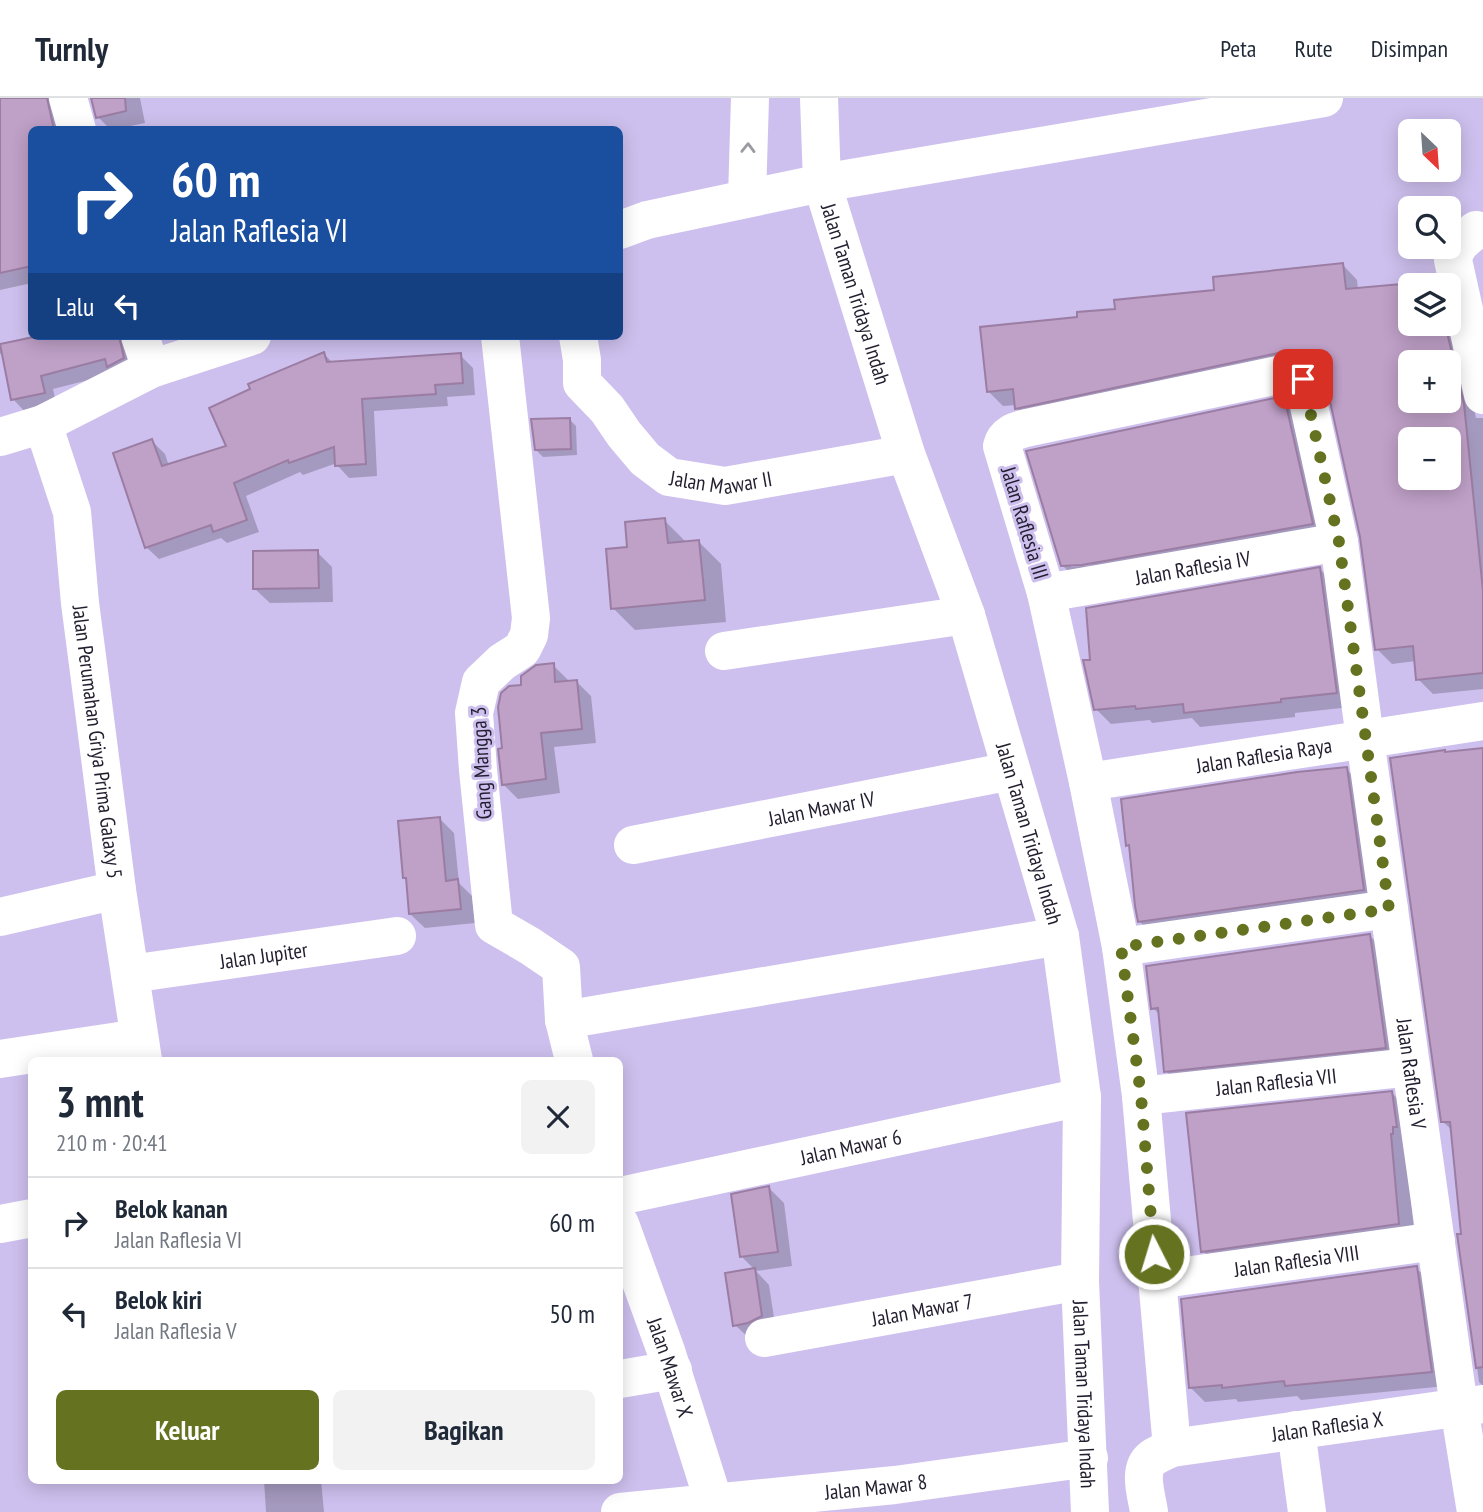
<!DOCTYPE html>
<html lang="id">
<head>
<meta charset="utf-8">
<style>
	:root { --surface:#fff; --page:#f2f2f3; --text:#1f2937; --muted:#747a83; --line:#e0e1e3; --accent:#657320 }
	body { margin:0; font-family:"PT Sans Narrow",sans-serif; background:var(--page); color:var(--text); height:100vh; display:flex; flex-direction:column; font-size:26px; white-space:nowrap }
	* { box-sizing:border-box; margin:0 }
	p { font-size:23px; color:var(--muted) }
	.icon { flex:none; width:38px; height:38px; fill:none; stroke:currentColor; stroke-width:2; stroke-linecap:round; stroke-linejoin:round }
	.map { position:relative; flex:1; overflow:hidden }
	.drawer { position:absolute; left:28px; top:959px; width:595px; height:427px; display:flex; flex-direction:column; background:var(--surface); border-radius:10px; box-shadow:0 4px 18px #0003 }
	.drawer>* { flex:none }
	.guide { position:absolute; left:28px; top:28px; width:595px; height:214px; border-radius:10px; box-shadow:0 4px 18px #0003; background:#1a4fa0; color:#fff; overflow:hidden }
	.needle { width:46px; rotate:155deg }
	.tools { position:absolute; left:1398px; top:21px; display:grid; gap:14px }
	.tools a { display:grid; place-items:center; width:63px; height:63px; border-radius:10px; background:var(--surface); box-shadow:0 4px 18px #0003; font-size:35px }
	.pin { position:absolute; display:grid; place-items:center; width:60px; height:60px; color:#fff; margin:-30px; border-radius:14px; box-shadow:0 4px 10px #0006 }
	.me { position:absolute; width:77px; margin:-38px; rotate:355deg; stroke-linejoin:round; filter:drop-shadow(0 0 5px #0008) }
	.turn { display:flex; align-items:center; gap:24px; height:147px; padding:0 28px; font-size:32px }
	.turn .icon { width:91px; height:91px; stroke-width:2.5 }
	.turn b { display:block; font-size:49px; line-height:60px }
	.then { display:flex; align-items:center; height:66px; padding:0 28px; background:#0003; gap:14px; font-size:26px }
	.round { display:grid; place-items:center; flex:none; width:74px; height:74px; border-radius:10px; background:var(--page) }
	.headline { display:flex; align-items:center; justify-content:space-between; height:119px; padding:0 28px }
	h1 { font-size:42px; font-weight:700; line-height:52px }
	.cta { display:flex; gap:14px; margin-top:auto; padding:14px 28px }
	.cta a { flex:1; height:80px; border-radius:10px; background:var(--accent); color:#fff; font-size:28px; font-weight:700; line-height:80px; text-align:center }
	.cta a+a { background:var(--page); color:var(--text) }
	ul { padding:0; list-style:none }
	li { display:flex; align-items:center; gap:21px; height:91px; padding:0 28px; border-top:2px solid var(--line) }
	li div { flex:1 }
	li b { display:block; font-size:26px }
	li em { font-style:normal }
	header { display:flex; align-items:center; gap:42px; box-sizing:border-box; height:98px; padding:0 35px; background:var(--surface); border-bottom:2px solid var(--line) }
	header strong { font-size:33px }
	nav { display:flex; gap:38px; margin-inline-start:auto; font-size:24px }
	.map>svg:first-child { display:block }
</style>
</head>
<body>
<header>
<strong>Turnly</strong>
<nav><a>Peta</a><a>Rute</a><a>Disimpan</a></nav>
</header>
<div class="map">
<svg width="1483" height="1414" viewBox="0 0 1483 1414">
	<rect width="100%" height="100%" fill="#cec0ee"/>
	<g fill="#0003" fill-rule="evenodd">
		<polygon points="0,0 65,0 63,32 32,32 32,185 0,192"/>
		<polygon points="92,0 140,0 145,25 111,32 98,19"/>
		<path d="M 1343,167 L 1357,182 L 1358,192 L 1435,185 L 1437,187 L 1410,187 L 1410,226 L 1449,226 L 1449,199 L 1476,320 L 1483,320 L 1483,591 L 1433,596 L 1418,581 L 1416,563 L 1392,566 L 1377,551 L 1362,439 L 1326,276 L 1320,266 L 1308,266 L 1031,324 L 1016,310 L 1016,307 L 1003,308 L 988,293 L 1079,221 ZM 1410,264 L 1449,264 L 1449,303 L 1410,303 ZM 1410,341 L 1449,341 L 1449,380 L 1410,380 Z"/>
		<polygon points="32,238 136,238 132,260 116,275 53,291 57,309 26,315 13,301 3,255 0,256 0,246"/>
		<polygon points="324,256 334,266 460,257 473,270 475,297 447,299 448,308 374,313 377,378 349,380 337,367 337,365 303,377 300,374 246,398 259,434 227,445 221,440 159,461 146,449 152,343 165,356 169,368 229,349"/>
		<path d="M 1284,300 L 1300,316 L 1328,442 L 1079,484 L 1062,467 ZM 1090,464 L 1091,467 L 1071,469 L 1071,466 Z"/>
		<polygon points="569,321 576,328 577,357 543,359 536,352"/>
		<polygon points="664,422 687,445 699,444 721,466 726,524 635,532 613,510 629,450"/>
		<polygon points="317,454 332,469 333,504 270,505 255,491"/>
		<polygon points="1320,471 1334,486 1351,609 1295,615 1295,619 1200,629 1192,620 1152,625 1150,622 1111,626 1096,611"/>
		<polygon points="553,567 568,582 568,585 577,584 591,598 596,645 554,649 560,695 518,701 503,686 504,652 523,588"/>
		<polygon points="1483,652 1483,1288 1479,1284 1459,1138 1463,1137 1453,1033 1443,1024"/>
		<polygon points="1346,671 1363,687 1380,808 1157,840 1140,824 1131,751 1128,747"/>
		<polygon points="440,721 454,735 459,785 472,798 475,825 425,830 410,816 408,783 404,780"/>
		<polygon points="1370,838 1384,852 1400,964 1180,987 1166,973 1160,917 1153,910"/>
		<polygon points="1392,995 1408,1011 1406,1052 1415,1142 1219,1169 1203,1153"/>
		<polygon points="769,1090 784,1105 792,1168 756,1173 769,1187 776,1233 750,1241 735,1227 727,1176 755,1172 742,1159"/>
		<polygon points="1416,1170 1431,1184 1446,1288 1301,1302 1297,1298 1238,1304 1236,1301 1205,1304 1190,1289"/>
		<polygon points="264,1382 321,1382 324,1414 266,1414"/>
	</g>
	<g fill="#bfa0c7" stroke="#9b7da3" stroke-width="2" fill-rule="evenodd">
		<polygon points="0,0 47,0 54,32 32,32 32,168 0,175"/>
		<polygon points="91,0 125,0 126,13 96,20"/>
		<path d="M 1343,165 L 1346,191 L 1435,183 L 1436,187 L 1410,187 L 1410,226 L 1445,226 L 1464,306 L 1483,493 L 1483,575 L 1416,582 L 1413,548 L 1375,552 L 1360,439 L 1324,276 L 1315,258 L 1307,253 L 1292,252 L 1015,311 L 1013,291 L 987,294 L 980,229 L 1077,219 L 1077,214 L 1115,211 L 1114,202 L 1214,192 L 1213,179 ZM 1410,264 L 1449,264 L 1449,303 L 1410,303 ZM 1410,341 L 1449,341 L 1449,380 L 1410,380 Z"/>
		<polygon points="39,238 119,238 124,260 107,269 105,261 41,278 45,295 11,302 0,246"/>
		<polygon points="324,254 327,264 461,255 463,285 435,287 436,296 362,301 366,366 335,368 334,349 289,365 288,362 234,385 247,422 213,434 211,427 145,450 113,355 152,341 162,368 226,348 209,310 250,291 248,286"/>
		<polygon points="1284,298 1313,426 1082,467 1061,468 1026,353"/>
		<polygon points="570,320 571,351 535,352 531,321"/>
		<polygon points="665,420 668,445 699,442 705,502 611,511 606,451 627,449 625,424"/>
		<polygon points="318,452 319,490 253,491 253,453"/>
		<polygon points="1320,469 1337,595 1281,601 1281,604 1184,615 1183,606 1136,611 1135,608 1094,612 1083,562 1090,562 1086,510"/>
		<polygon points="554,565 555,584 577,582 582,631 541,635 546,681 502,687 498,651 502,650 498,609 501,595 509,588 521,587 521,578 536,567"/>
		<polygon points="1483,650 1483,1269 1476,1270 1457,1136 1461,1136 1450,1024 1441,1024 1390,660 1445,652 1445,654"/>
		<polygon points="1347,669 1364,792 1138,824 1135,808 1129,747 1126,748 1121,701 1297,674"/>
		<polygon points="440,719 446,783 458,781 461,811 409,816 406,780 403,780 398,723"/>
		<polygon points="1370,836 1386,950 1164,974 1158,910 1151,911 1146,868"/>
		<polygon points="1392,993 1397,1029 1393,1029 1393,1036 1391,1036 1399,1126 1201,1154 1186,1015"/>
		<polygon points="769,1088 778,1154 740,1159 731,1096"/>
		<polygon points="1417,1168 1432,1274 1285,1288 1284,1283 1222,1290 1222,1287 1189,1290 1181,1201"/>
		<polygon points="755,1170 762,1218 748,1225 733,1228 725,1175"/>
	</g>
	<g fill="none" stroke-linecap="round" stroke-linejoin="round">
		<g stroke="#fff" stroke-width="38">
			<polyline points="68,0 77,32"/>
			<path id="s1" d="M 819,0 L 822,85 L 906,356 L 966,517 L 1060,838 L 1082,999 L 1080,1183 L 1090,1414"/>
			<polyline points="747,100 750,0"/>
			<polyline points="620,132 647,122 822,85 1324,0"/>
			<path d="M 1476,132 C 1465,141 1455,147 1453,162 L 1483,297"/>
			<polyline points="140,238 151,271"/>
			<polyline points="500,238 531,520 529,537 522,551 502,564 481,584 474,615 478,672 494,827 530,848 561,869 564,922 574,962"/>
			<path id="s2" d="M 578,238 L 582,262 L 582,285 L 607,311 L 624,336 L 645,361 L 669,379 L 725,388 L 906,356"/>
			<path id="s3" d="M 43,326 L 72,414 L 80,505 L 88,566 L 117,792 L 143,962"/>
			<polyline points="0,339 43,326 151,271 252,238"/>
			<path id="s4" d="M 1046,495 L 1339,444"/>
			<polyline points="724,553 966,517"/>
			<path id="s5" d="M 1088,684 L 1483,623"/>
			<path id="s6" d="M 633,747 L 1011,673"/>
			<polyline points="0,819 117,792"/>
			<polyline points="1121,849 1389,811"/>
			<path id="s7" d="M 130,876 L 397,838"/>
			<polyline points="564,922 1060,838"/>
			<polyline points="0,961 139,940"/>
			<path id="s8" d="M 1141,998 L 1411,969"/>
			<path id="s9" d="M 620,1098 L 1082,999"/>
			<polyline points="0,1126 32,1120"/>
			<path id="s10" d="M 620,1126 L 666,1253 L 717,1414"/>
			<path id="s11" d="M 1156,1182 L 1436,1143"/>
			<path id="s12" d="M 764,1240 L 1080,1183"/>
			<polyline points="620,1281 673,1272"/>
			<polyline points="1296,1332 1307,1414"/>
			<path id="s13" d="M 1172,1350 L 1141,998 L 1121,849 L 1088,684 L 1046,495 L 1002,348 C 1005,336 1015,333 1026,330 L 1297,273 L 1300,274 L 1303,281 L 1339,444 L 1365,641 L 1459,1309 L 1476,1414"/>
			<path id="s14" d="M 620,1414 L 895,1387 L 1089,1360"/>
			<path id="s15" d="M 1149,1414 C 1147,1398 1137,1372 1152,1360 C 1158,1356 1165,1353 1172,1350 L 1483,1306"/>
		</g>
	</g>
	<defs><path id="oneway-chevron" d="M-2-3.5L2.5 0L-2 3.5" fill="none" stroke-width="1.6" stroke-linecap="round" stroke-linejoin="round" transform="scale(1.75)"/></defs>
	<use stroke="#9c9aa1" href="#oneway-chevron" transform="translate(748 50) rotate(-89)"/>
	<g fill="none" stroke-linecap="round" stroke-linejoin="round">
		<polyline stroke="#657320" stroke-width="12" stroke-dasharray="0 21.6" points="1154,1156 1141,998 1121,849 1389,811 1339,444 1303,281"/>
	</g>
	<g text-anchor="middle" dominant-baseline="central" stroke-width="6" stroke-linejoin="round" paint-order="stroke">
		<g font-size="21" fill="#231e2f" stroke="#cec0ee">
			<text stroke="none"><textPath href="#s1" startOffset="201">Jalan Taman Tridaya Indah</textPath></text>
			<text stroke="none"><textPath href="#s2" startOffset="229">Jalan Mawar II</textPath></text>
			<text transform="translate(1025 425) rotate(73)">Jalan Raflesia III</text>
			<text stroke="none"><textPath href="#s4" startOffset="149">Jalan Raflesia IV</textPath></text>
			<text stroke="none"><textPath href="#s3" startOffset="324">Jalan Perumahan Griya Prima Galaxy 5</textPath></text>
			<text stroke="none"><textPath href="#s5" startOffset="178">Jalan Raflesia Raya</textPath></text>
			<text transform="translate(481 665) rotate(-93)">Gang Mangga 3</text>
			<text stroke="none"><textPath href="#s6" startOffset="192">Jalan Mawar IV</textPath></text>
			<text stroke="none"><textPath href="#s1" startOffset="768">Jalan Taman Tridaya Indah</textPath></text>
			<text stroke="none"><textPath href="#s7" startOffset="135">Jalan Jupiter</textPath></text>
			<text stroke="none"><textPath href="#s13" startOffset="2042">Jalan Raflesia V</textPath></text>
			<text stroke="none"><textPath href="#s8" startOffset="136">Jalan Raflesia VII</textPath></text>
			<text stroke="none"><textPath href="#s9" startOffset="236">Jalan Mawar 6</textPath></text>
			<text stroke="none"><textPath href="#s11" startOffset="142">Jalan Raflesia VIII</textPath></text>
			<text stroke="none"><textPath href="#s12" startOffset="161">Jalan Mawar 7</textPath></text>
			<text stroke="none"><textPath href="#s10" startOffset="152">Jalan Mawar X</textPath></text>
			<text stroke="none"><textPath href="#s1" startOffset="1335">Jalan Taman Tridaya Indah</textPath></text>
			<text stroke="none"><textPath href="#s15" startOffset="236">Jalan Raflesia X</textPath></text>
			<text stroke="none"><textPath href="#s14" startOffset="257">Jalan Mawar 8</textPath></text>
		</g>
	</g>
</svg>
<div class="tools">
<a><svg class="needle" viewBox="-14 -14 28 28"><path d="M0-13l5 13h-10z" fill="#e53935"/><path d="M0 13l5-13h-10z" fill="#747a83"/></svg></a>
<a><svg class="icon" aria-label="search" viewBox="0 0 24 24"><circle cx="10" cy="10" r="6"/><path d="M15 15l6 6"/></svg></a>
<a><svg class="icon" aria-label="layers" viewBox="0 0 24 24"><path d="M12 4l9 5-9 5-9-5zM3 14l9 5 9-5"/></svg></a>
<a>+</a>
<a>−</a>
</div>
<div class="pin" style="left:1303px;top:281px;background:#d93025"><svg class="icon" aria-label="arrive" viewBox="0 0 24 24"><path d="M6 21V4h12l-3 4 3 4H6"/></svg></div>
<svg class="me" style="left:1154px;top:1156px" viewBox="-20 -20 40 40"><circle r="17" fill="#657320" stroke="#fff" stroke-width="3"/><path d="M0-11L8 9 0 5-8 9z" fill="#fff"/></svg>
<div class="guide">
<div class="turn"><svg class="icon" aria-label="right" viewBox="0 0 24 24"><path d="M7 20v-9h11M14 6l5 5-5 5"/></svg><div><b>60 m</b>Jalan Raflesia VI</div></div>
<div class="then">Lalu<svg class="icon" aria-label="left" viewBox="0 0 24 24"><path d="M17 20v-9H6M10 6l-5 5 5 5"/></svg></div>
</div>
<section class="drawer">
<div class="headline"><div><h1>3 mnt</h1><p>210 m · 20:41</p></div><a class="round"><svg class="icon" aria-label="close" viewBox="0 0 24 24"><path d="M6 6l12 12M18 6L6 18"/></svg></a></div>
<ul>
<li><svg class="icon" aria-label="right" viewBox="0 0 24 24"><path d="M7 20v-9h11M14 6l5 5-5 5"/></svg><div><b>Belok kanan</b><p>Jalan Raflesia VI</p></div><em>60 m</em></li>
<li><svg class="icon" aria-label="left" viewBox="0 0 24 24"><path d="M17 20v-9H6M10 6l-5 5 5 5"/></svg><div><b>Belok kiri</b><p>Jalan Raflesia V</p></div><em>50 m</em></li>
</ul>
<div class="cta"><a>Keluar</a><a>Bagikan</a></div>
</section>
</div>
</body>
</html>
